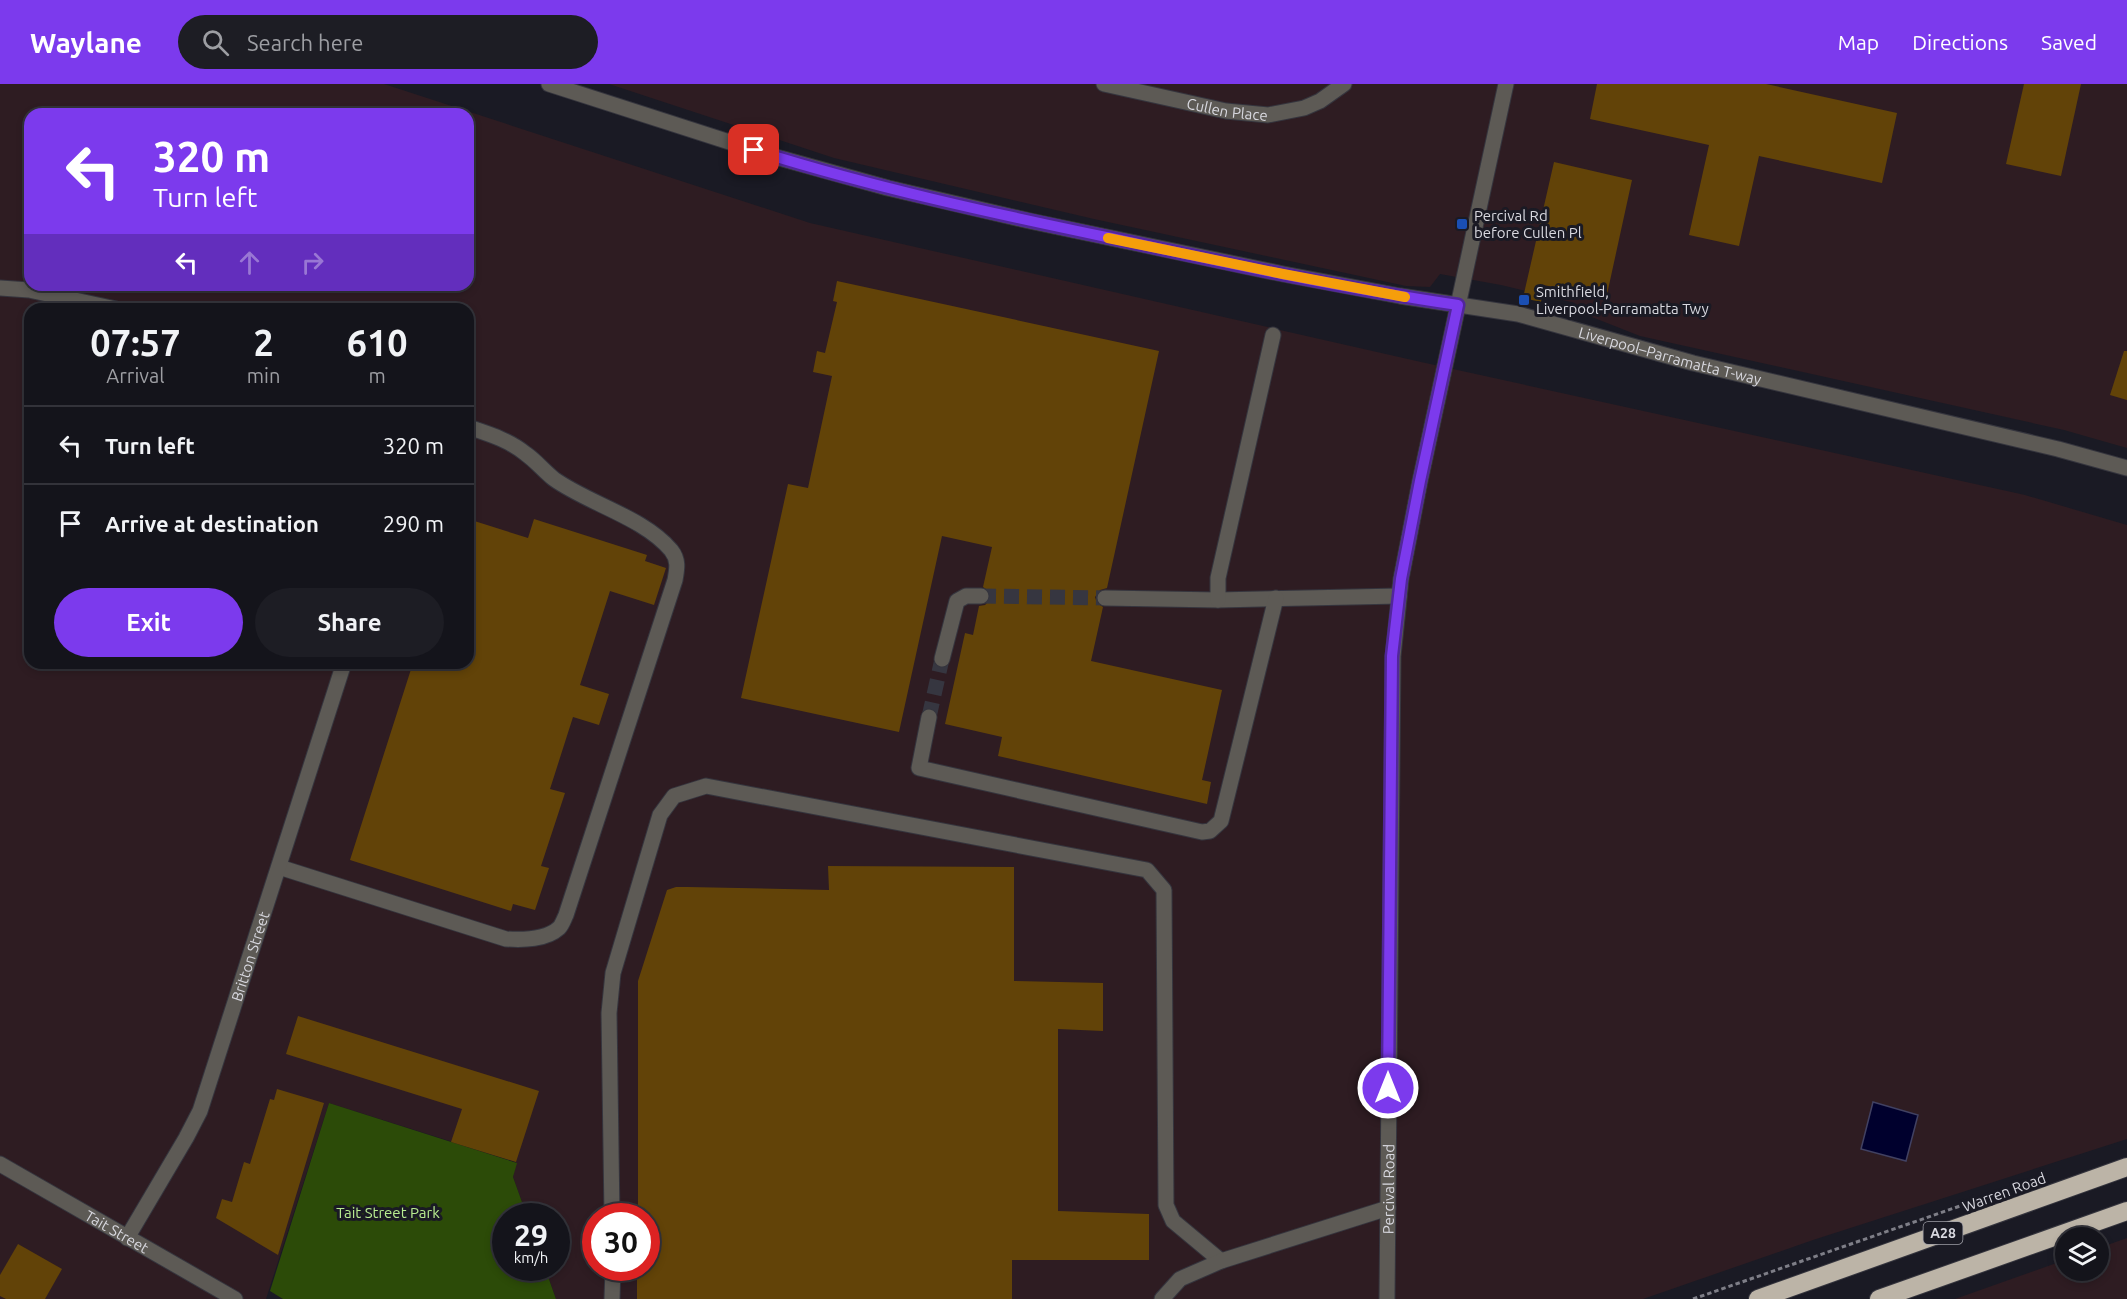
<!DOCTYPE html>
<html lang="en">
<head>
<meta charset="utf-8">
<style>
	:root { --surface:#14141b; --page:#1d1d24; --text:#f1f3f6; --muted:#9d9ea3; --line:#33333a; --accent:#7c3aed }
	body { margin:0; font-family:Ubuntu,sans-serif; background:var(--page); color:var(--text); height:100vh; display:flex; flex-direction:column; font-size:22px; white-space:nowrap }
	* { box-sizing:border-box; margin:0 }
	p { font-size:20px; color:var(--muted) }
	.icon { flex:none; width:33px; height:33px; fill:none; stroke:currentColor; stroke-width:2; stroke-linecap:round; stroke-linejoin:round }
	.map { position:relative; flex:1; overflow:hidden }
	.side { position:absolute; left:24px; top:219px; width:450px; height:366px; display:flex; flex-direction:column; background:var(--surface); border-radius:18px; box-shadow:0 3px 9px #0003,0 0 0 2px var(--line) }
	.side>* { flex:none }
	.banner { position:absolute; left:24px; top:24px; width:450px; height:183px; border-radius:18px; box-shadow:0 3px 9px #0003,0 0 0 2px var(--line); background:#7c3aed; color:#fff; overflow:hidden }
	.buttons { position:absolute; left:2055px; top:1143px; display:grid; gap:12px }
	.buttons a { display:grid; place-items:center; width:54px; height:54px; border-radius:50%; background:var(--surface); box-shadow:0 3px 9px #0003,0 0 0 2px var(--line); font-size:30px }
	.speed { position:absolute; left:492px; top:1119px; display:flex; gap:12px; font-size:30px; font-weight:700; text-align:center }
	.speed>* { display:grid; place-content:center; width:78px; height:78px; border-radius:50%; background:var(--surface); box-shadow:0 3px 9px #0003,0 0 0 2px var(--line); line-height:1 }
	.speed small { font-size:15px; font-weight:400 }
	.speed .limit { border:9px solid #d22; background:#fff; color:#111 }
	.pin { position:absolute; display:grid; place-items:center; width:51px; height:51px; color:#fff; margin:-26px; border-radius:12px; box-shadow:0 3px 9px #0006 }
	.me { position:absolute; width:66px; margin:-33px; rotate:0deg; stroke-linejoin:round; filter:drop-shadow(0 0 4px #0008) }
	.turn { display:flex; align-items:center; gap:21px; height:126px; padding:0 30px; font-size:27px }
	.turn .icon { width:78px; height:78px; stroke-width:2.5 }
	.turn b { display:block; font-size:42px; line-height:51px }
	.lanes { display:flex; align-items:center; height:57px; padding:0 30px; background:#0003; justify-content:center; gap:30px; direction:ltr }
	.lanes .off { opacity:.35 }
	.eta { display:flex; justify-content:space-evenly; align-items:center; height:102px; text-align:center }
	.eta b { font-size:36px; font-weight:600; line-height:42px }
	.button { display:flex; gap:12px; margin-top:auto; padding:12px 30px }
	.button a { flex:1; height:69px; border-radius:36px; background:var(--accent); color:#fff; font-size:24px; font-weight:600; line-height:69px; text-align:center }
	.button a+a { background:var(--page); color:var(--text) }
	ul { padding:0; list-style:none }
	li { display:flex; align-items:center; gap:18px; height:78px; padding:0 30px; border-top:2px solid var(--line) }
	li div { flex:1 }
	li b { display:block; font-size:22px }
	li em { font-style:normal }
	header { display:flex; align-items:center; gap:36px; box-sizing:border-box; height:84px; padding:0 30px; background:var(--accent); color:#fff }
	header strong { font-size:28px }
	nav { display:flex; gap:33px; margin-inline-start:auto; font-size:21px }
	.search { width:420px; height:54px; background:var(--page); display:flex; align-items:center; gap:15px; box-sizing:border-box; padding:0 21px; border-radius:33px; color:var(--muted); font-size:22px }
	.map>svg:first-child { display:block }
</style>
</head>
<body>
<header>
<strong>Waylane</strong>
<div class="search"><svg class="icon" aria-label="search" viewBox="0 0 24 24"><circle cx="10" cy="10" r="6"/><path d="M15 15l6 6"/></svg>Search here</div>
<nav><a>Map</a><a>Directions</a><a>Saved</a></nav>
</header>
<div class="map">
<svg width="2127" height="1215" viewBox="0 0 2127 1215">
	<rect width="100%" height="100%" fill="#1a1a24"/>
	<g fill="#2e1c22" fill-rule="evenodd">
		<path d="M 0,0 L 384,0 L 810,139 L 1421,278 L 2025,411 L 2127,441 L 2127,1055 L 1813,1156 L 1643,1215 L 556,1215 L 545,1184 L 556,1184 L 556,1132 L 527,1132 L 513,1093 L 516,1078 L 329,1019 L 266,1215 L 0,1215 ZM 30,30 L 468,30 L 468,201 L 30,201 ZM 30,225 L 468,225 L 468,579 L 30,579 ZM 596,1132 L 646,1132 L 646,1184 L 596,1184 Z"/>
		<polygon points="609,0 2127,0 2127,364 2064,346 1640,252 1574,226 1575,219 1501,201 1440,190 1430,203 1406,202 1094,135 834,74"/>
		<polygon points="2127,1154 2127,1215 1955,1215 2065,1176 2066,1186 2098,1186 2099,1164"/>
	</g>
	<polygon fill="#2c4b08" points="329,1019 517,1079 513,1093 527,1132 506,1132 506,1184 545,1184 556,1215 283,1215 270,1207"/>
	<polygon fill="#00002d" stroke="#414162" stroke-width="1.5" points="1873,1018 1918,1031 1906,1077 1861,1065"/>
	<g fill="#624308">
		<polygon points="1597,0 1766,0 1897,29 1882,99 1759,72 1739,162 1689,151 1709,61 1590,35"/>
		<polygon points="2024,0 2081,0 2061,92 2006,80"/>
		<polygon points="1554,78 1632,96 1606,215 1544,201 1541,218 1523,214"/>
		<polygon points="837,197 1159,267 1107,504 1100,506 1095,513 1097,519 1103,523 1091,577 1222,606 1202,696 1211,698 1207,720 998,672 1002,653 945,640 965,549 973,551 979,522 985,521 990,516 990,508 983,503 992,463 942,452 899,648 741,614 788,400 808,404 832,292 813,288 817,267 825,269 837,218 833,217"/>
		<polygon points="2124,267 2127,267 2127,316 2110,311"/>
		<polygon points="468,435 528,454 534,435 647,471 645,477 666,484 654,521 610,507 580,601 609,610 599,641 573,633 550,705 565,709 541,782 549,784 535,826 513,820 511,827 350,776 413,579 468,579"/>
		<polygon points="828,782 1014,783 1014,897 1103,899 1103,947 1058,945 1058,1127 1149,1130 1149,1176 1012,1176 1012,1215 637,1215 637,1184 646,1184 646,1132 638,1132 638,897 667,806 676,803 688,803 829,806"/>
		<polygon points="298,932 539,1007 516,1078 451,1058 462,1025 286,970"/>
		<polygon points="277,1005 324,1019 278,1171 216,1134 222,1115 232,1118 244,1078 250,1080 270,1015 274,1016"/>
		<polygon points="18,1160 62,1185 45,1215 6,1215 0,1212 0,1191"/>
	</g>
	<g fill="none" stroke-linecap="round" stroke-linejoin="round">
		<g stroke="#363640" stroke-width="15" stroke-dasharray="15 8" stroke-linecap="butt">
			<polyline points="981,512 1105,514"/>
			<polyline points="929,633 942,575"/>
		</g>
		<g stroke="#35353e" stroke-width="17">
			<g id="minor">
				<path id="s1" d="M 549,0 L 776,73 L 888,104 L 1030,137 L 1283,190 L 1400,212 L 1518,230 L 1693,279 L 2058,365 L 2127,384"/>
				<path id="s2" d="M 1104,0 L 1226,27 L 1268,31 L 1304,24 L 1320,17 L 1344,0"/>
				<polyline points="0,204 29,206 116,225"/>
				<polyline points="1105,514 1218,516 1399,512"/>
				<polyline points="1218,516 1218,494 1273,251"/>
				<polyline points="942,575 957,517 966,512 981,512"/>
				<polyline points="929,633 919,684 1202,748 1210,747 1221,737 1276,514"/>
				<path d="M 279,783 L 506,855 C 523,856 546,856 559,844 C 562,841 564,835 566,831 L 675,496 C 677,485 679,476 671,466 C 643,433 589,420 554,395 C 544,387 536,377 526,370 C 509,356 489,350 468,343"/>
				<path id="s3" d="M 0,1080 L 235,1215"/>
				<polyline points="612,1132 609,929 613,889 660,731 674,712 706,702 1147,786 1164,806 1166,1121 1173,1137 1221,1177"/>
				<path id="s4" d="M 127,1154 L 186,1054 L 200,1027 L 344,579"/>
				<polyline points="612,1215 613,1184"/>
				<polyline points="1162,1215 1180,1195 1221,1177 1388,1124"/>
				<path id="s5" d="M 1387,1215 L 1393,572 L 1401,495 L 1420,397 L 1506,0"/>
			</g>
		</g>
		<g stroke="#35353e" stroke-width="20">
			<g id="highway">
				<polyline points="1758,1215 2127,1083"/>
				<polyline points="1879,1215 2127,1127"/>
			</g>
		</g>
		<polyline stroke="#7e7e87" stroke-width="3" stroke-dasharray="4.5 3" stroke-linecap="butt" points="1693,1215 1960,1122"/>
		<use href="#minor" stroke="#5d5a55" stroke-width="15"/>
		<use href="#highway" stroke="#bcb4a7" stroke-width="18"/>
	</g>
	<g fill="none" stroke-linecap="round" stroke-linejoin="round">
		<g stroke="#51269a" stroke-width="15">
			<path id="route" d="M 754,66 C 871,103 991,129 1111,154 C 1226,179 1342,204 1458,221 L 1420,397 L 1401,495 L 1392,572 L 1388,1004"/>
		</g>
		<use href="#route" stroke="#7c3aed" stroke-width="10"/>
		<polyline stroke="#f59e0b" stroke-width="10" points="1108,154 1283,190 1405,213"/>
	</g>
	<g fill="#1a4fb4" stroke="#1a1a24" stroke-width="2">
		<rect x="1456" y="134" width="12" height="12" rx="3"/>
		<rect x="1518" y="210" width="12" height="12" rx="3"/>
	</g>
	<g text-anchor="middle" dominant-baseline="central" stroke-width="6" stroke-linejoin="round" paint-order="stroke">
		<rect fill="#1a1a24" stroke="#9f9fa7" stroke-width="1.5" x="1923.5" y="1138" width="39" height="22" rx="4.5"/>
		<g font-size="14" font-weight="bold" fill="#d8d8df">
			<text x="1943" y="1149">A28</text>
		</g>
		<g font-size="15" fill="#d8d8df" stroke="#1a1a24">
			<text stroke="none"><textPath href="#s2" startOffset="126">Cullen Place</textPath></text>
			<text stroke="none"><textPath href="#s1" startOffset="1155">Liverpool–Parramatta T-way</textPath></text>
			<text stroke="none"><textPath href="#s4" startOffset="309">Britton Street</textPath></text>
			<text stroke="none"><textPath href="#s5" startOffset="110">Percival Road</textPath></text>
			<text transform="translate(2004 1108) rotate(-20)">Warren Road</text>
			<text stroke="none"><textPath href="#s3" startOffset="135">Tait Street</textPath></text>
		</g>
		<g font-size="15" fill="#d8d8df" stroke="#1a1a24" text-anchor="start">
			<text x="1474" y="131">Percival Rd<tspan x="1474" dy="17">before Cullen Pl</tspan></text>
			<text x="1536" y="207">Smithfield,<tspan x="1536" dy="17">Liverpool-Parramatta Twy</tspan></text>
		</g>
		<g font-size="15" fill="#b8ec90" stroke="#1a1a24">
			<text x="388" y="1128">Tait Street Park</text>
		</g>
	</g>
</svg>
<div class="buttons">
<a><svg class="icon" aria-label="layers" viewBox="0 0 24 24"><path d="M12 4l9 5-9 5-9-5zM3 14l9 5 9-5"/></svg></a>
</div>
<div class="speed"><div>29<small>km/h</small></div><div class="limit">30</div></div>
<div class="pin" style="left:754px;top:66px;background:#d93025"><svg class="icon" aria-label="arrive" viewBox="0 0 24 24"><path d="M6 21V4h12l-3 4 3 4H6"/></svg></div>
<svg class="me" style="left:1388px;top:1004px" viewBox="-20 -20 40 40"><circle r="17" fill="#7c3aed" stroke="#fff" stroke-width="3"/><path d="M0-11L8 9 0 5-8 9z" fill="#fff"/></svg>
<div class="banner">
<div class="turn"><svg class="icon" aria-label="left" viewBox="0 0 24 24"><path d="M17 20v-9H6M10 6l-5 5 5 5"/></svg><div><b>320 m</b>Turn left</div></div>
<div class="lanes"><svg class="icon" aria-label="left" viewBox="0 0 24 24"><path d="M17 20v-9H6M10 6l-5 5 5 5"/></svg><svg class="icon off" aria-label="ahead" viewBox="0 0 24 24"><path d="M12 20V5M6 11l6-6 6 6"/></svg><svg class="icon off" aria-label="right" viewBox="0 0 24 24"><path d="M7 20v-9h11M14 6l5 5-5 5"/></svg></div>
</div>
<section class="side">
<div class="eta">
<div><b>07:57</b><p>Arrival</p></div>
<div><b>2</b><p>min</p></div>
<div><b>610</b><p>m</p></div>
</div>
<ul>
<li><svg class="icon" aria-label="left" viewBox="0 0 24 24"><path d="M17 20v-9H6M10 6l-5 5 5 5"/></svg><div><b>Turn left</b></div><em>320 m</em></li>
<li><svg class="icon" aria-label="arrive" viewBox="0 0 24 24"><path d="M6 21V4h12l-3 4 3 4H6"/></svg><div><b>Arrive at destination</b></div><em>290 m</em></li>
</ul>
<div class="button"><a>Exit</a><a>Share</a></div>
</section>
</div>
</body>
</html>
